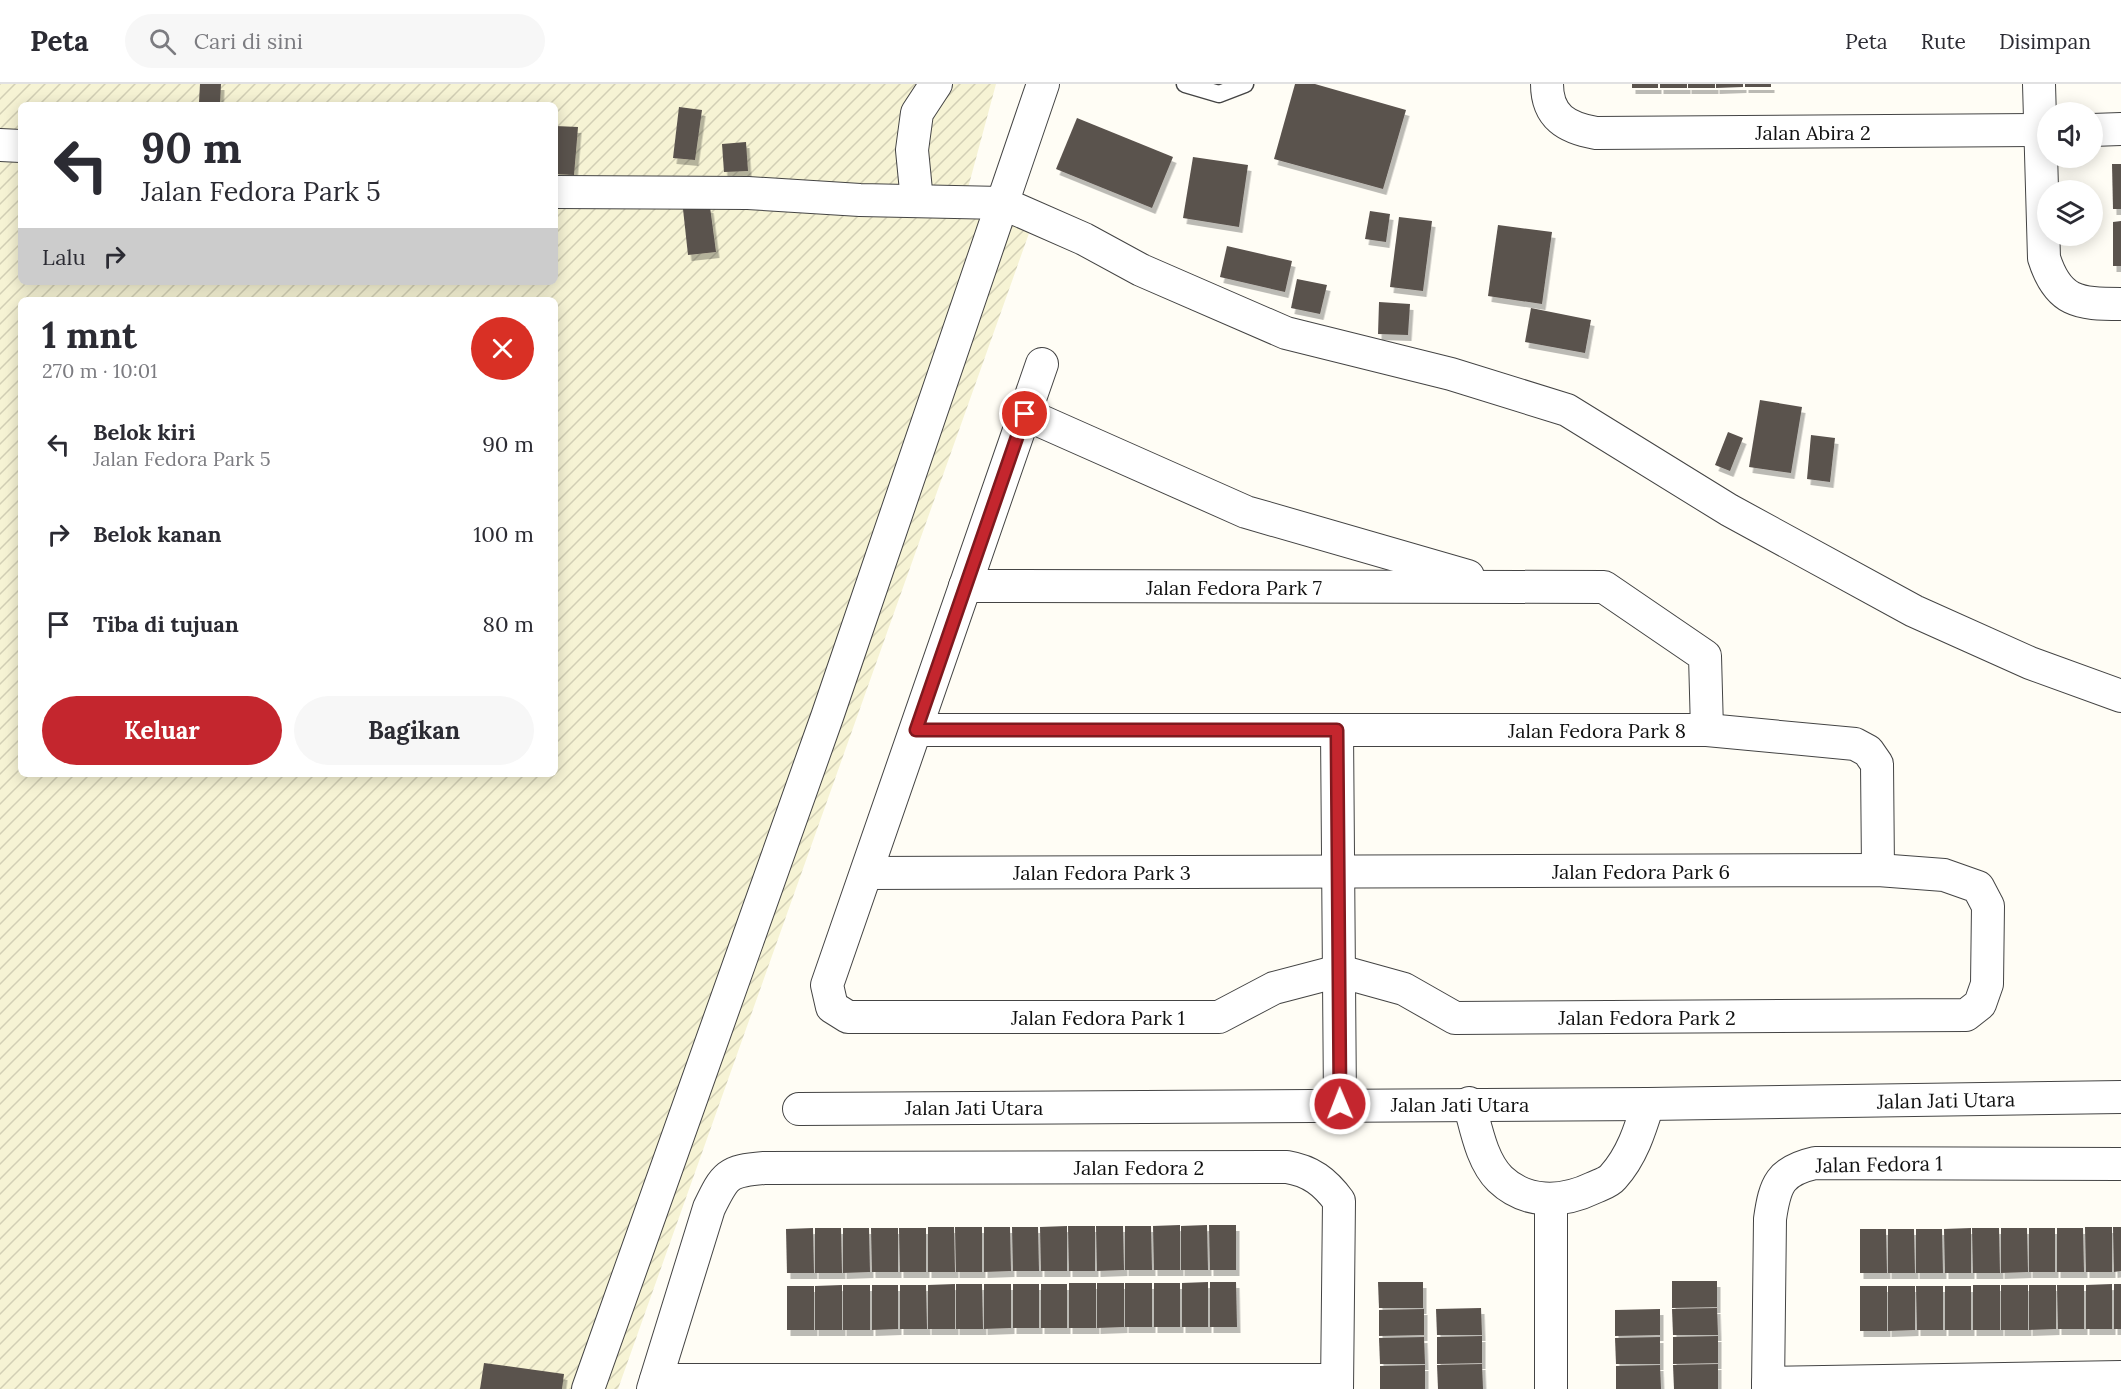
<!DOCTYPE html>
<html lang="id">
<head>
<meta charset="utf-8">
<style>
	:root { --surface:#fff; --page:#f7f7f7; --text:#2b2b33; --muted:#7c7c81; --line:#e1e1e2; --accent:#c4262e }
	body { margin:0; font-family:Lora,serif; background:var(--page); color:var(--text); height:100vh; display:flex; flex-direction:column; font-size:22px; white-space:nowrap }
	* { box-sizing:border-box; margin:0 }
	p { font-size:20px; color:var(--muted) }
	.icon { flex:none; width:33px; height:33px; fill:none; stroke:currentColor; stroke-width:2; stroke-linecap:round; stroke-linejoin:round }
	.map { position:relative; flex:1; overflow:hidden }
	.drawer { position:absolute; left:18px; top:213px; width:540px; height:480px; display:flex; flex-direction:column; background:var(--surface); border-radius:9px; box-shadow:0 3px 15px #0003 }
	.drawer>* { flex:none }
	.banner { position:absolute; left:18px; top:18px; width:540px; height:183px; border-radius:9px; box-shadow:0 3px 15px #0003; background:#fff; color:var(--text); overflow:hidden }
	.tools { position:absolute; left:2037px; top:18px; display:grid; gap:12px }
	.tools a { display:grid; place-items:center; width:66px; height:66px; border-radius:50%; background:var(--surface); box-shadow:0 3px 15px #0003; font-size:30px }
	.pin { position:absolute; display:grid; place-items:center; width:51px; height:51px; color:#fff; margin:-26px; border:3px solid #fff; border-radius:50%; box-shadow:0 2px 6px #0007 }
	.me { position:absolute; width:66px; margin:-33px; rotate:359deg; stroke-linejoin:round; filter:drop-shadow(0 0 4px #0008) }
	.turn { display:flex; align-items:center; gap:21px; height:126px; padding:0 24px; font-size:27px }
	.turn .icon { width:78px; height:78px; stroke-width:2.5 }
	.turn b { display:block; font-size:42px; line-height:51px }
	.then { display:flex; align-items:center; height:57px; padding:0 24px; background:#0003; gap:12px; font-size:22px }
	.round { display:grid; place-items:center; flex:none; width:63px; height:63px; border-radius:32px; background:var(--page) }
	.overview { display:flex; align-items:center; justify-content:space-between; height:102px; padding:0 24px }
	h1 { font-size:36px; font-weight:700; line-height:45px }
	.action { display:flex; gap:12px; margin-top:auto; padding:12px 24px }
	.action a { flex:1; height:69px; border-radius:36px; background:var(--accent); color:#fff; font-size:24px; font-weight:700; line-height:69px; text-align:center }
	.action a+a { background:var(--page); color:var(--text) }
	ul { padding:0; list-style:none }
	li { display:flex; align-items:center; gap:18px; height:90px; padding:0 24px }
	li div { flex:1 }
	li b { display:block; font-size:22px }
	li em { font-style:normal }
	header { display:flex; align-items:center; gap:36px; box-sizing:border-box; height:84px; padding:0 30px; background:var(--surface); border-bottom:2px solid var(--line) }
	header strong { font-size:28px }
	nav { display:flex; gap:33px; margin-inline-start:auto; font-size:21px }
	.search { width:420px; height:54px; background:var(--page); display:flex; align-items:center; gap:15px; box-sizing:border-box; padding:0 21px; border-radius:33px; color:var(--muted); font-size:22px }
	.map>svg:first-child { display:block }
</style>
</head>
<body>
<header>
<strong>Peta</strong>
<div class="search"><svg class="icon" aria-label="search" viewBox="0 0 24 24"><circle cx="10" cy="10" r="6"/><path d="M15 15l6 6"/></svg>Cari di sini</div>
<nav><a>Peta</a><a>Rute</a><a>Disimpan</a></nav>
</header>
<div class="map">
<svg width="2121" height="1305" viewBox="0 0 2121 1305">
	<defs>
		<pattern id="farmland-furrows" width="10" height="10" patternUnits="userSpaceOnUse" patternTransform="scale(1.5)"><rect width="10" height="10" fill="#f6f3d4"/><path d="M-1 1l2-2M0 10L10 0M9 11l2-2" fill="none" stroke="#d2cfb5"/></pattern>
		<filter id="shadow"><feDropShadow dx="3.5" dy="6" stdDeviation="0" flood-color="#0004"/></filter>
	</defs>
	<rect width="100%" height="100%" fill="#fffdf5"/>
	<path fill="url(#farmland-furrows)" fill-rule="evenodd" d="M 0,0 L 996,0 L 968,104 L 1033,138 L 618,1305 L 0,1305 ZM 21,21 L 555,21 L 555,198 L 21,198 ZM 21,216 L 555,216 L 555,690 L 21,690 Z"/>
	<g fill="#5a524d" filter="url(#shadow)">
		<polygon points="200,0 221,0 220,20 199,18"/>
		<polygon points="1295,0 1315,0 1406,26 1383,105 1274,75"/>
		<rect x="1632" y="0" width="26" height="4"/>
		<rect x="1660" y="0" width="27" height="4"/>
		<rect x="1688" y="0" width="27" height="4"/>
		<polygon points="1716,0 1743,0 1743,3 1716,4"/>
		<rect x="1745" y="0" width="26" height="3"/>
		<polygon points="679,23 702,26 695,76 673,74"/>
		<polygon points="1077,34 1173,73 1152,124 1056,85"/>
		<polygon points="555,42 578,43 574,91 555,90"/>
		<polygon points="746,58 748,87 724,88 722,60"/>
		<polygon points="1193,73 1248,81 1239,143 1183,134"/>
		<polygon points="2112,80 2121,80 2121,125 2113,125"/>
		<polygon points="710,123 716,168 688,171 683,125"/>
		<polygon points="1370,127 1390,130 1386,158 1365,155"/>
		<polygon points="1399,133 1432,137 1423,207 1390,203"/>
		<polygon points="2121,137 2121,182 2113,182 2113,138"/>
		<polygon points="1498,141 1552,148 1542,220 1488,212"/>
		<polygon points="1227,162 1292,177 1285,208 1220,193"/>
		<polygon points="1297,195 1327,201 1320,230 1291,224"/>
		<polygon points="1379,218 1410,220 1408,251 1378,250"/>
		<polygon points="1531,224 1591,236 1585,269 1525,258"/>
		<polygon points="1760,316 1802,323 1791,389 1749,383"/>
		<polygon points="1728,348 1743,354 1730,387 1715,381"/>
		<polygon points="1811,351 1835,354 1830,398 1807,395"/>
		<polygon points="1180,1141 1180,1186 1154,1186 1153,1142"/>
		<polygon points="1207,1141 1208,1186 1181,1186 1181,1142"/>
		<polygon points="1209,1141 1236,1141 1236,1186 1210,1186"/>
		<polygon points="1067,1142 1067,1187 1041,1187 1040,1143"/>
		<polygon points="1068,1142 1095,1142 1095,1187 1069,1187"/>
		<polygon points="1096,1142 1123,1142 1124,1186 1097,1187"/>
		<polygon points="1125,1142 1151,1142 1152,1186 1125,1186"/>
		<polygon points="928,1143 954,1143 955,1188 928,1188"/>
		<polygon points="955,1143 982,1143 982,1188 956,1188"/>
		<polygon points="984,1143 1010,1143 1011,1187 984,1188"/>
		<polygon points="1012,1143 1038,1143 1039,1187 1013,1187"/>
		<polygon points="2085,1143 2112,1143 2112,1188 2086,1188"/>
		<polygon points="2113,1143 2121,1143 2121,1187 2114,1188"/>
		<polygon points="813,1144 814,1189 787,1189 786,1145"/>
		<polygon points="815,1144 841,1144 842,1189 815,1189"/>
		<polygon points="843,1144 869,1144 870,1188 843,1189"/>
		<polygon points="871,1144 898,1144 898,1188 872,1188"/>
		<polygon points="899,1144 926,1144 926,1188 900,1188"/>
		<polygon points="1971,1144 1971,1189 1945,1189 1944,1145"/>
		<polygon points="1972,1144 1999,1144 2000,1189 1973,1189"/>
		<polygon points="2001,1144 2027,1144 2028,1188 2001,1189"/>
		<rect x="2029" y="1144" width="26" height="44"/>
		<polygon points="2057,1144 2083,1144 2084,1188 2057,1188"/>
		<polygon points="1860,1145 1886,1145 1887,1189 1860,1189"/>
		<polygon points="1888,1145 1914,1145 1915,1189 1888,1189"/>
		<polygon points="1916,1145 1942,1145 1943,1189 1916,1189"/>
		<polygon points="1672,1197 1717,1197 1717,1223 1672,1224"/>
		<polygon points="1208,1198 1208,1243 1182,1243 1182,1199"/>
		<polygon points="1210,1198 1236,1198 1237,1243 1210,1243"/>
		<polygon points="1378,1198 1423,1198 1423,1224 1379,1224"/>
		<rect x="1069" y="1199" width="27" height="45"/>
		<polygon points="1097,1199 1124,1199 1124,1243 1097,1244"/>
		<rect x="1125" y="1199" width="27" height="44"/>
		<rect x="1154" y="1199" width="26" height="44"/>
		<polygon points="955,1200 955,1245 928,1245 928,1201"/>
		<polygon points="956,1200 982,1200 983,1245 956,1245"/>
		<polygon points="984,1200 1011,1200 1011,1244 984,1245"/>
		<rect x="1013" y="1200" width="26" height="44"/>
		<rect x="1041" y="1200" width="26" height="44"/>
		<polygon points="2112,1200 2112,1245 2086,1245 2086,1201"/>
		<rect x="2114" y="1200" width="7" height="45"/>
		<polygon points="842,1201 842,1246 815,1246 815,1202"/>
		<rect x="843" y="1201" width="27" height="45"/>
		<polygon points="872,1201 898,1201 898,1245 872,1246"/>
		<polygon points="900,1201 926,1201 927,1245 900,1245"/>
		<rect x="1973" y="1201" width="27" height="45"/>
		<rect x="2001" y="1201" width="27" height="45"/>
		<polygon points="2029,1201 2056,1201 2056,1245 2029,1246"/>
		<polygon points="2057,1201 2084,1201 2084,1245 2058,1245"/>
		<rect x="787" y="1202" width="27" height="44"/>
		<rect x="1860" y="1202" width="27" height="45"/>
		<polygon points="1888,1202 1915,1202 1915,1246 1888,1247"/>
		<polygon points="1916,1202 1943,1202 1943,1246 1917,1246"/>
		<rect x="1945" y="1202" width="26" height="44"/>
		<polygon points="1481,1224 1482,1251 1437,1251 1436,1225"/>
		<polygon points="1717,1224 1718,1251 1673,1251 1672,1225"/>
		<polygon points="1424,1225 1424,1251 1379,1252 1379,1226"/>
		<polygon points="1660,1225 1660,1251 1615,1252 1615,1226"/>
		<polygon points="1482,1252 1482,1279 1437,1280 1437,1253"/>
		<polygon points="1718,1252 1718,1279 1673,1280 1673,1253"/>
		<polygon points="1424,1253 1425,1280 1380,1280 1379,1254"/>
		<polygon points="1660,1253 1660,1280 1616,1280 1615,1254"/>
		<polygon points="484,1279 564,1290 562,1305 480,1305"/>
		<polygon points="1482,1280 1483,1305 1438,1305 1437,1281"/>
		<polygon points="1718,1280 1718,1305 1674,1305 1673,1281"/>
		<polygon points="1425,1281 1425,1305 1380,1305 1380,1282"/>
		<polygon points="1660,1281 1661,1305 1616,1305 1616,1282"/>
	</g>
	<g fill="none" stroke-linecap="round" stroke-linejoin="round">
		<g stroke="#444" stroke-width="19">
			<polyline id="lane" points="1185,0 1219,10 1245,0"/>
		</g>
		<g stroke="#444" stroke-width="34">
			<g id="street">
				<path d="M 1547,0 C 1547,33 1567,44 1596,49 L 2048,46"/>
				<path d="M 2039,0 L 2044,174 C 2058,218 2078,220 2121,220"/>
				<polyline points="2092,46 2121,45"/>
				<polyline points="0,61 21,62"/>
				<polyline points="555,108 748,109 860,116 1002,119 1084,155 1141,186 1286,249 1451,290 1567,326 1729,426 1914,527 2030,579 2121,612"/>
				<polyline points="917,117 912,66 917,29 936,0"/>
				<polyline points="1025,330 1246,428 1468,492"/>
				<polyline points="965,502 1604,503 1705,572 1707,646"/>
				<polyline points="916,646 1707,646 1855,660 1868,667 1877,680 1878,786"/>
				<polyline points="1337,646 1340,1020"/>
				<polyline points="866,789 1878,786 1944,791 1978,803 1988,822 1987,900 1980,920 1966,931 1455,934 1404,905 1339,887 1274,904 1219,933 848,933 832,923 827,901 1042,280"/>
				<path d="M 1469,1019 C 1476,1043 1481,1076 1500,1095 C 1526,1120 1562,1119 1593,1104 C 1599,1101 1608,1099 1613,1093 C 1632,1072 1640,1046 1648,1020"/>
				<polyline points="799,1025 1648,1020 2121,1013"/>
				<polyline points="1551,1116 1551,1305"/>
				<polyline points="656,1296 1337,1296"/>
				<polyline points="1768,1299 2121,1293"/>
				<polyline points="588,1305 827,633 1043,0"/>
				<path d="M 653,1305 L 709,1124 C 725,1091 727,1087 764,1084 L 1287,1083 C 1311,1087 1325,1098 1339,1117 L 1337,1305"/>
				<path d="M 1768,1305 L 1770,1135 C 1775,1100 1780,1087 1815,1079 L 2121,1080"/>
			</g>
		</g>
		<use href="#lane" stroke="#fff" stroke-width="16"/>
		<use href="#street" stroke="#fff" stroke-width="32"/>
	</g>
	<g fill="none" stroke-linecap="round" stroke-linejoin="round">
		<g stroke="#7f191e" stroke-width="15">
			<polyline id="route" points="1025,330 916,646 1337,646 1340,1020"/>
		</g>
		<use href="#route" stroke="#c4262e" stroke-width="10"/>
	</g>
	<g text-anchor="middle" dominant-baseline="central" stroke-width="6" stroke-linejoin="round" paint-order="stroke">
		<g font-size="20" fill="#111" stroke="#fff">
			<text x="1813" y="48">Jalan Abira 2</text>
			<text x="1234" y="503">Jalan Fedora Park 7</text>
			<text x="1597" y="646">Jalan Fedora Park 8</text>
			<text x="1641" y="787">Jalan Fedora Park 6</text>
			<text x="1102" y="788">Jalan Fedora Park 3</text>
			<text x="1098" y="933">Jalan Fedora Park 1</text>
			<text x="1647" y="933">Jalan Fedora Park 2</text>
			<text transform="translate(1946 1016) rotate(-1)">Jalan Jati Utara</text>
			<text x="1460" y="1020">Jalan Jati Utara</text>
			<text x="974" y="1023">Jalan Jati Utara</text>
			<text transform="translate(1879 1080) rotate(-1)">Jalan Fedora 1</text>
			<text x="1139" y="1083">Jalan Fedora 2</text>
		</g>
	</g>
</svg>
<div class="tools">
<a><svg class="icon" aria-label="sound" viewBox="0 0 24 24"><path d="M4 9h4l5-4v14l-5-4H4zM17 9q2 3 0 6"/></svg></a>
<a><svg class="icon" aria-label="layers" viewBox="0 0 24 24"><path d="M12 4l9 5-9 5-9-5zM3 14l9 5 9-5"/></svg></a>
</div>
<div class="pin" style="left:1025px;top:330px;background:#d93025"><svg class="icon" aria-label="arrive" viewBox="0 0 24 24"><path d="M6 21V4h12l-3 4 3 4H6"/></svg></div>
<svg class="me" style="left:1340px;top:1020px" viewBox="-20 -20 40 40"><circle r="17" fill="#c4262e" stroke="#fff" stroke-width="3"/><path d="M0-11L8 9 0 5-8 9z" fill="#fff"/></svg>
<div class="banner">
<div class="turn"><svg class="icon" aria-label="left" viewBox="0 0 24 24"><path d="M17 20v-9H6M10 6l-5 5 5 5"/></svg><div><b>90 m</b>Jalan Fedora Park 5</div></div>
<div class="then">Lalu<svg class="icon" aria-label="right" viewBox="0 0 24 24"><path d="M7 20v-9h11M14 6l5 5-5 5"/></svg></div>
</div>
<section class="drawer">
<div class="overview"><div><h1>1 mnt</h1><p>270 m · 10:01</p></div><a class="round" style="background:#d93025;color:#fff"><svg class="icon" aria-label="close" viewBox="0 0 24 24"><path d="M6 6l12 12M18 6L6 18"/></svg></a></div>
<ul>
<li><svg class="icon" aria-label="left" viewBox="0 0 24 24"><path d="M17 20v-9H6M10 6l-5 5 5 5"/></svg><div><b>Belok kiri</b><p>Jalan Fedora Park 5</p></div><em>90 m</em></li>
<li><svg class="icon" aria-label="right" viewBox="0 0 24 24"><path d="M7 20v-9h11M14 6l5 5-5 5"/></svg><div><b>Belok kanan</b></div><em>100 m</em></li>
<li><svg class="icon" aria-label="arrive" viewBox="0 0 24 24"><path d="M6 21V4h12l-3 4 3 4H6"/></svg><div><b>Tiba di tujuan</b></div><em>80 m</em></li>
</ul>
<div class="action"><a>Keluar</a><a>Bagikan</a></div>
</section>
</div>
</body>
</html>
